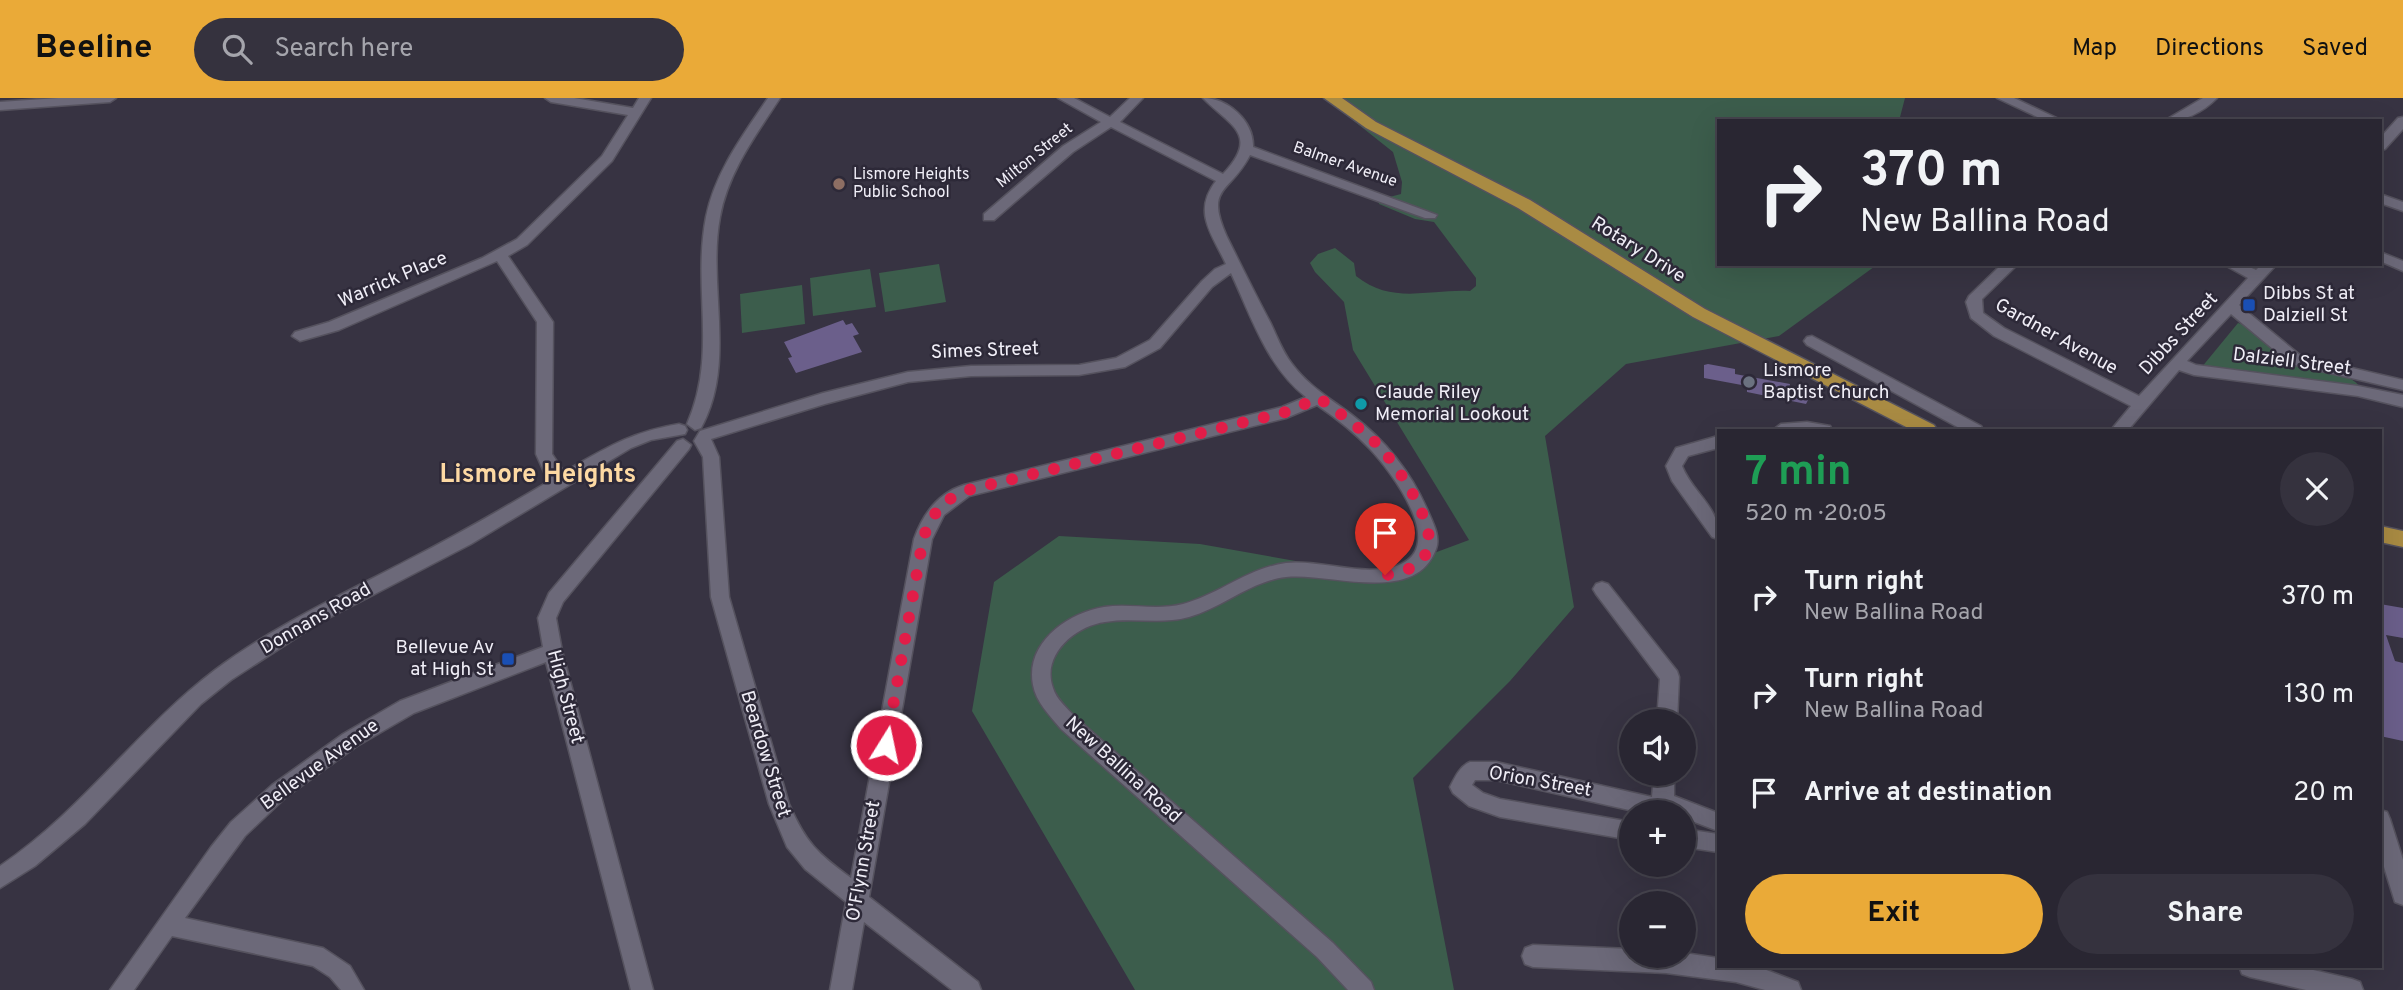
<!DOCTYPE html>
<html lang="en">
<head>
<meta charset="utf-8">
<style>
	:root { --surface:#292632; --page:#35323e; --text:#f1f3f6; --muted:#a5a5ac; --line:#45434d; --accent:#eaaa38 }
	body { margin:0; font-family:Overpass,sans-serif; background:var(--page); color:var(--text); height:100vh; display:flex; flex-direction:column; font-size:26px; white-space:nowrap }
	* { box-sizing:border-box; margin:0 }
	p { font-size:23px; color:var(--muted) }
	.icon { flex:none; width:38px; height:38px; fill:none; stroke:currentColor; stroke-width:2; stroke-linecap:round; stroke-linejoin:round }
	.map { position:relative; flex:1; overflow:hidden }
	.details { position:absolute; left:1717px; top:331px; width:665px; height:539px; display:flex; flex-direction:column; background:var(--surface); border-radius:0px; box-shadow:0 7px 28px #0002,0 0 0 2px var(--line) }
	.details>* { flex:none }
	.hud { position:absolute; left:1717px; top:21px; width:665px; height:147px; border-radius:0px; box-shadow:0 7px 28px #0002,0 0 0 2px var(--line); background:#292632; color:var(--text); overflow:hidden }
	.fabs { position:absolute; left:1619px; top:611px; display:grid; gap:14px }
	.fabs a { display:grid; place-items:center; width:77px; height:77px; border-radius:50%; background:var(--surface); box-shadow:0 7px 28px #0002,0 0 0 2px var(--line); font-size:35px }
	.pin { position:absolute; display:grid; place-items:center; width:60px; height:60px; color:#fff; margin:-72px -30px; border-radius:50% 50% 50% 0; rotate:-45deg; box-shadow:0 0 7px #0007 }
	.pin .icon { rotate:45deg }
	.me { position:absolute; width:77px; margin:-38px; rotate:10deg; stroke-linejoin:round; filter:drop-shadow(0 0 5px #0008) }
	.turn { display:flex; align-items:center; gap:24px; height:147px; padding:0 28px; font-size:32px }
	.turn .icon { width:91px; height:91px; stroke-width:2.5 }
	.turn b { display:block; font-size:49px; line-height:60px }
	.round { display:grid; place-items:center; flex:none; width:74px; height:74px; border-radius:37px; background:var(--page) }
	.headline { display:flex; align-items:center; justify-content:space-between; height:119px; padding:0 28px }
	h1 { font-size:42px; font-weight:700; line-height:52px; color:#1e9e55 }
	.primary-button { display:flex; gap:14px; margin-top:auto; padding:14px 28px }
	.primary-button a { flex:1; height:80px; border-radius:42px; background:var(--accent); color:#111; font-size:28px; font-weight:700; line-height:80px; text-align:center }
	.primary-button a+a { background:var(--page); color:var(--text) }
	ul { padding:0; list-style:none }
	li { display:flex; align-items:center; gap:21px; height:98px; padding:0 28px }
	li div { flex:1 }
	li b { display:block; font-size:26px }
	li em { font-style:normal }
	header { display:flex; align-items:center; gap:42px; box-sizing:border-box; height:98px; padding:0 35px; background:var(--accent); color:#111 }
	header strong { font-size:33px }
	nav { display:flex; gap:38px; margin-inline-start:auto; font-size:24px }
	.search { width:490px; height:63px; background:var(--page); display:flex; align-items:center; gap:18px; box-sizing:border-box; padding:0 24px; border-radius:38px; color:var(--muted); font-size:26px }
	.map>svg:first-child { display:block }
</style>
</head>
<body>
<header>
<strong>Beeline</strong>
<div class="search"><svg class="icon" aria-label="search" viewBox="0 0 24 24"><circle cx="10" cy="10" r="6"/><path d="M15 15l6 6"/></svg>Search here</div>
<nav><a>Map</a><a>Directions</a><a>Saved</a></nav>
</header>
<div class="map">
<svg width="2403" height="892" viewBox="0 0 2403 892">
	<rect width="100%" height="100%" fill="#373342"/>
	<g fill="#3c5d4c">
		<path d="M 1325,0 L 1905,0 L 1899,23 L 1718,23 L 1718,166 L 1878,166 L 1779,238 L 1626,266 L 1545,338 L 1574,509 L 1510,583 L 1413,680 L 1454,892 L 1135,892 L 972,613 L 994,484 L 1059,438 L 1200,446 L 1375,477 L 1469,442 L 1353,252 L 1344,204 L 1315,174 L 1310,165 L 1318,156 L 1335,150 L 1354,165 L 1356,178 C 1392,207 1428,191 1470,193 L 1476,188 L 1476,180 L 1434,124 L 1415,121 L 1379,106 L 1378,102 L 1401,96 L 1402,84 L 1393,54 Z"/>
		<polygon points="939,166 946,204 885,214 879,175"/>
		<polygon points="870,171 876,209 813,218 810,180"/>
		<polygon points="802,187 805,226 742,235 740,196"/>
		<path d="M 2238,225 C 2255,230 2267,248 2281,258 C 2300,272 2351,270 2361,291 L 2201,270 Z"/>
	</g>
	<g fill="#6b5f8b">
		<polygon points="843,222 846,227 852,225 859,236 853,238 862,254 796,275 788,260 792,259 784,244"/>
		<polygon points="1708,266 1735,271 1735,276 1790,286 1789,291 1806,293 1809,300 1806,306 1747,294 1747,288 1704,280 1704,267"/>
		<polygon points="2380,506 2403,510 2403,540 2386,537 2395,563 2403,565 2403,643 2380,638"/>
	</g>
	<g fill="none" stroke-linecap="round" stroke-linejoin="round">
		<g stroke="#55525e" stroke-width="3">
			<g id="minor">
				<polygon points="58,0 116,0 110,4 0,12 0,4"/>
				<path d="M 545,0 L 574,0 L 633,10 L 639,0 L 651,0 L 612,63 L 527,147 L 508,158 L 553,224 L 552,356 L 564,374 C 606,350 631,334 679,326 L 685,328 L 687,332 L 685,336 L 651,342 L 631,350 L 471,446 L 319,525 L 231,582 L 201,606 L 85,726 L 35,768 L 0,790 L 0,768 C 82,713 137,631 215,572 C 274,528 343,496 408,462 C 457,437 504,410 551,382 L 544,374 L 536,356 L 537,224 L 497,163 L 339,232 L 300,243 L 292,238 L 295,234 L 329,224 L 482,160 L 517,141 L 602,58 L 628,17 L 551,4 Z"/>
				<path d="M 768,0 L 780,0 C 756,37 728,74 720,119 C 707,188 737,265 701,330 L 695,332 L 687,326 C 718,256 692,191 706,119 C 715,74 743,37 768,0 Z"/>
				<path d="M 1058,0 L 1074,0 L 1110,19 L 1130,0 L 1143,0 L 1120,24 L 1223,76 C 1261,36 1229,27 1203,0 C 1228,0 1254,23 1253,49 L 1437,117 L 1435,120 L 1425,120 L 1250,57 C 1230,96 1204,88 1227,139 C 1241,167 1255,196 1270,224 C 1277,238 1282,253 1292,266 C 1308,288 1331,301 1352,317 C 1385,342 1410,373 1427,411 C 1432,423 1441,438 1436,451 C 1416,508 1329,474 1286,479 C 1251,483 1222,510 1189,519 C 1160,527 1133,519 1105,524 C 1075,528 1041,557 1053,590 C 1056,601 1067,610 1075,619 L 1333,845 L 1371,884 L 1374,892 L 1348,892 L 1317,859 L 1061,631 C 1050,618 1036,604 1033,587 C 1025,545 1067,515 1104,509 C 1130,505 1156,513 1183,506 C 1218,497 1248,470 1286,465 C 1321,461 1369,481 1401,466 C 1446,446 1391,373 1370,351 C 1354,334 1336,320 1317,307 L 1286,320 L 969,398 L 944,417 L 932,441 L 869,799 L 978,884 L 981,892 L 952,892 L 864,824 L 852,892 L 830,892 L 846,804 L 805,771 L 787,749 L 769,706 L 711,499 L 703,359 L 694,343 L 700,333 L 823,295 L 908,274 L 971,268 L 1079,267 L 1116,260 L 1150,242 L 1202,183 L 1215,171 L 1226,166 C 1212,136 1192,114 1216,83 L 1111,29 L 1073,54 L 994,122 L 984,122 L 984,116 L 1063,48 L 1101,24 ZM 1231,175 C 1251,218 1267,269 1306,299 L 1282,309 L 964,387 C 938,395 923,416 914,441 L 851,780 C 817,755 806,745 789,706 L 729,499 L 719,359 L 711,341 L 825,306 L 908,284 L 971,278 L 1079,277 L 1125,269 L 1160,250 L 1212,189 Z"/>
				<polygon points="1997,0 2014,0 2063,23 2046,23"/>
				<path d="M 2203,0 L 2217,0 C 2202,15 2185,23 2164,23 Z"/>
				<polygon points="2403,19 2403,31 2385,51 2380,52 2380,40 2398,20"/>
				<polygon points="2380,96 2403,104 2403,113 2380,105"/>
				<polygon points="2380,154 2403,163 2403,173 2380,163"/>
				<polygon points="2002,166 2018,166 1982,201 1983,215 2004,230 2139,298 2248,180 2223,166 2243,166 2256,172 2262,166 2277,166 2239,207 2301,258 2403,282 2403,292 2291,266 2231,216 2187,263 2196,267 2358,288 2403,297 2403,309 2358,298 2194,277 2179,272 2128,332 2111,332 2131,308 1994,238 1971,220 1966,204 1969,198"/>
				<polygon points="1812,238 1981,328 1983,332 1963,332 1807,247 1804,243 1807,239"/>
				<polygon points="1807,324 1830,328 1832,332 1773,332 1781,326"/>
				<path d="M 1718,338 L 1718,350 L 1688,358 L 1682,368 C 1693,396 1721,409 1718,441 L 1712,439 L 1672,383 L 1666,368 L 1676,350 Z"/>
				<polygon points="683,341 691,347 689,351 563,504 556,520 562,553 653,892 631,892 546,564 414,615 357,648 286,699 245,738 185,820 323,850 350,868 364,892 341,892 330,879 313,868 172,838 134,892 110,892 211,749 231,724 272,687 343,636 400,603 543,549 538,520 549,495 677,343"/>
				<polygon points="1602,484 1608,486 1677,573 1679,579 1677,623 1657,623 1660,581 1596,496 1593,491 1596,486"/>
				<path d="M 1470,664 L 1496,664 L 1652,699 L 1654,676 L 1674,676 L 1674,698 L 1718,715 L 1718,733 L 1684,720 L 1684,714 L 1638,714 L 1496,682 L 1475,682 L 1472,687 L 1483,695 L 1500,701 L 1631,724 L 1631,742 L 1500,719 L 1469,708 L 1453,695 L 1450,689 C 1455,679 1460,668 1470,664 Z"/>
				<polygon points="2380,712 2387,714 2390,721 2403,762 2403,807 2395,804 2380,756"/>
				<polygon points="1684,731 1718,736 1718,754 1684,749"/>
				<polygon points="1533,847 1631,851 1631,858 1684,858 1684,855 1718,860 1718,868 1756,868 1798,884 1801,892 1765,892 1736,884 1666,875 1533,869 1525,866 1522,858 1525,850"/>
				<polygon points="2239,868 2296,868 2352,881 2360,884 2363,892 2306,892 2250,879 2242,876"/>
			</g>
		</g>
		<g stroke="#55525e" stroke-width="3">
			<g id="major">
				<polygon points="1324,0 1342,0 1376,24 1530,102 1705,211 1934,327 1937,332 1912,332 1693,219 1518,110 1366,30"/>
				<polygon points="2380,428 2403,433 2403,449 2380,444"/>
			</g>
		</g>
		<use href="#minor" fill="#6c6979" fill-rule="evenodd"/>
		<use href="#major" fill="#a98b43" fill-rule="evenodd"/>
	</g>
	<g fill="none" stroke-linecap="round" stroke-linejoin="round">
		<path stroke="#e11d48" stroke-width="12" stroke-dasharray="0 21.6" d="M 886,647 L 923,441 C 931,417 941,404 964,393 L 1286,314 L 1319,300 C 1339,315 1361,330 1379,348 C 1397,367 1430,417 1429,444 C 1428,466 1404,475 1385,477"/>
	</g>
	<circle fill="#8d6e63" stroke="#2d2938" stroke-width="2.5" cx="839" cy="86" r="7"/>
	<g fill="#1a4fb4" stroke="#2d2938" stroke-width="2.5">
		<rect x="2242" y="200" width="14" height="14" rx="3.5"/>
		<rect x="501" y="554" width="14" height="14" rx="3.5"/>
	</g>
	<circle fill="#6b7280" stroke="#2d2938" stroke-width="2.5" cx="1749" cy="284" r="7"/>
	<circle fill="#0f9aa8" stroke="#2d2938" stroke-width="2.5" cx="1361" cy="306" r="7"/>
	<g text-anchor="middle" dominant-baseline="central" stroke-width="5" stroke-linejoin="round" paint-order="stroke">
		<g font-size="16" fill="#f0eef7" stroke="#2d2938">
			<text transform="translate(1035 58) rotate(-39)">Milton Street</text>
			<text transform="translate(1345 67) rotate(19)">Balmer Avenue</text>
		</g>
		<g font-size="16" fill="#f0eef7" stroke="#2d2938" text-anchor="start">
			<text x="853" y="77">Lismore Heights<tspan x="853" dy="18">Public School</tspan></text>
		</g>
		<g font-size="19" fill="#f0eef7" stroke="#2d2938">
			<text transform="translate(1638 152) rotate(32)">Rotary Drive</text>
			<text transform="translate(393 182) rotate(-23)">Warrick Place</text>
			<text transform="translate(2179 236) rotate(-47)">Dibbs Street</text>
			<text transform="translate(2056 239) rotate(29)">Gardner Avenue</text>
			<text transform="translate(985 253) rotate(-2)">Simes Street</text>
			<text transform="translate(2292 264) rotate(7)">Dalziell Street</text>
			<text transform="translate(316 521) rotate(-30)">Donnans Road</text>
			<text transform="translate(565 599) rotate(75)">High Street</text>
			<text transform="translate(765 656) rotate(73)">Beardow Street</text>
			<text transform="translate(320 667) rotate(-36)">Bellevue Avenue</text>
			<text transform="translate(1123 672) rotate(42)">New Ballina Road</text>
			<text transform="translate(1540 684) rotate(10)">Orion Street</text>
			<text transform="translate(864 763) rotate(-80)">O'Flynn Street</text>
		</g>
		<g font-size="19" fill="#f0eef7" stroke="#2d2938" text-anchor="start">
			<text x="2263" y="196">Dibbs St at<tspan x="2263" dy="22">Dalziell St</tspan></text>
			<text x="1763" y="273">Lismore<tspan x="1763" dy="22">Baptist Church</tspan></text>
			<text x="1375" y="295">Claude Riley<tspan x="1375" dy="22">Memorial Lookout</tspan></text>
			<text x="494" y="550" text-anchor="end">Bellevue Av<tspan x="494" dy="22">at High St</tspan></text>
		</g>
		<g font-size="26" font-weight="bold" fill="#fdd9a3" stroke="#2d2938">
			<text x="538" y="377">Lismore Heights</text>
		</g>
	</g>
</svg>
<div class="fabs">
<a><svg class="icon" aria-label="sound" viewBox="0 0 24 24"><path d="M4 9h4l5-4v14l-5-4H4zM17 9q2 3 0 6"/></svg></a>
<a>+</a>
<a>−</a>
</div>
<div class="pin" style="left:1385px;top:477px;background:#d93025"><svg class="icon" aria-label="arrive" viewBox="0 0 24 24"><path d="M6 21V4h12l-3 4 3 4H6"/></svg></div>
<svg class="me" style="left:886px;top:647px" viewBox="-20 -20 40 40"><circle r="17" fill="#e11d48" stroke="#fff" stroke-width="3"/><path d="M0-11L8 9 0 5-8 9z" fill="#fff"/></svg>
<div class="hud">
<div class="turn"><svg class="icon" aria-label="right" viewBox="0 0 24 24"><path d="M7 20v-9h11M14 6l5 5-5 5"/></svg><div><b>370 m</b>New Ballina Road</div></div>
</div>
<section class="details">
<div class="headline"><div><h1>7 min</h1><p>520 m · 20:05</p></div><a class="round"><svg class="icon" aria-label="close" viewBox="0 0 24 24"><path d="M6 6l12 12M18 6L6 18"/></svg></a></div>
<ul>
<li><svg class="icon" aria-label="right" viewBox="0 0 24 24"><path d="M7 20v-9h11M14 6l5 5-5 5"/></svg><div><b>Turn right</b><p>New Ballina Road</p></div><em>370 m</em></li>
<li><svg class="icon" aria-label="right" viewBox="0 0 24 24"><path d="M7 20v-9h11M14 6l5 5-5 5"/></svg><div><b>Turn right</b><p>New Ballina Road</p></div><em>130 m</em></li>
<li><svg class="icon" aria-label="arrive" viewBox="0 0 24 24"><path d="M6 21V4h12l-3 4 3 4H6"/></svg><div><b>Arrive at destination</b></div><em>20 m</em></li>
</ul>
<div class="primary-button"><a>Exit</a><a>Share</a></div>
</section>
</div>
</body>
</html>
